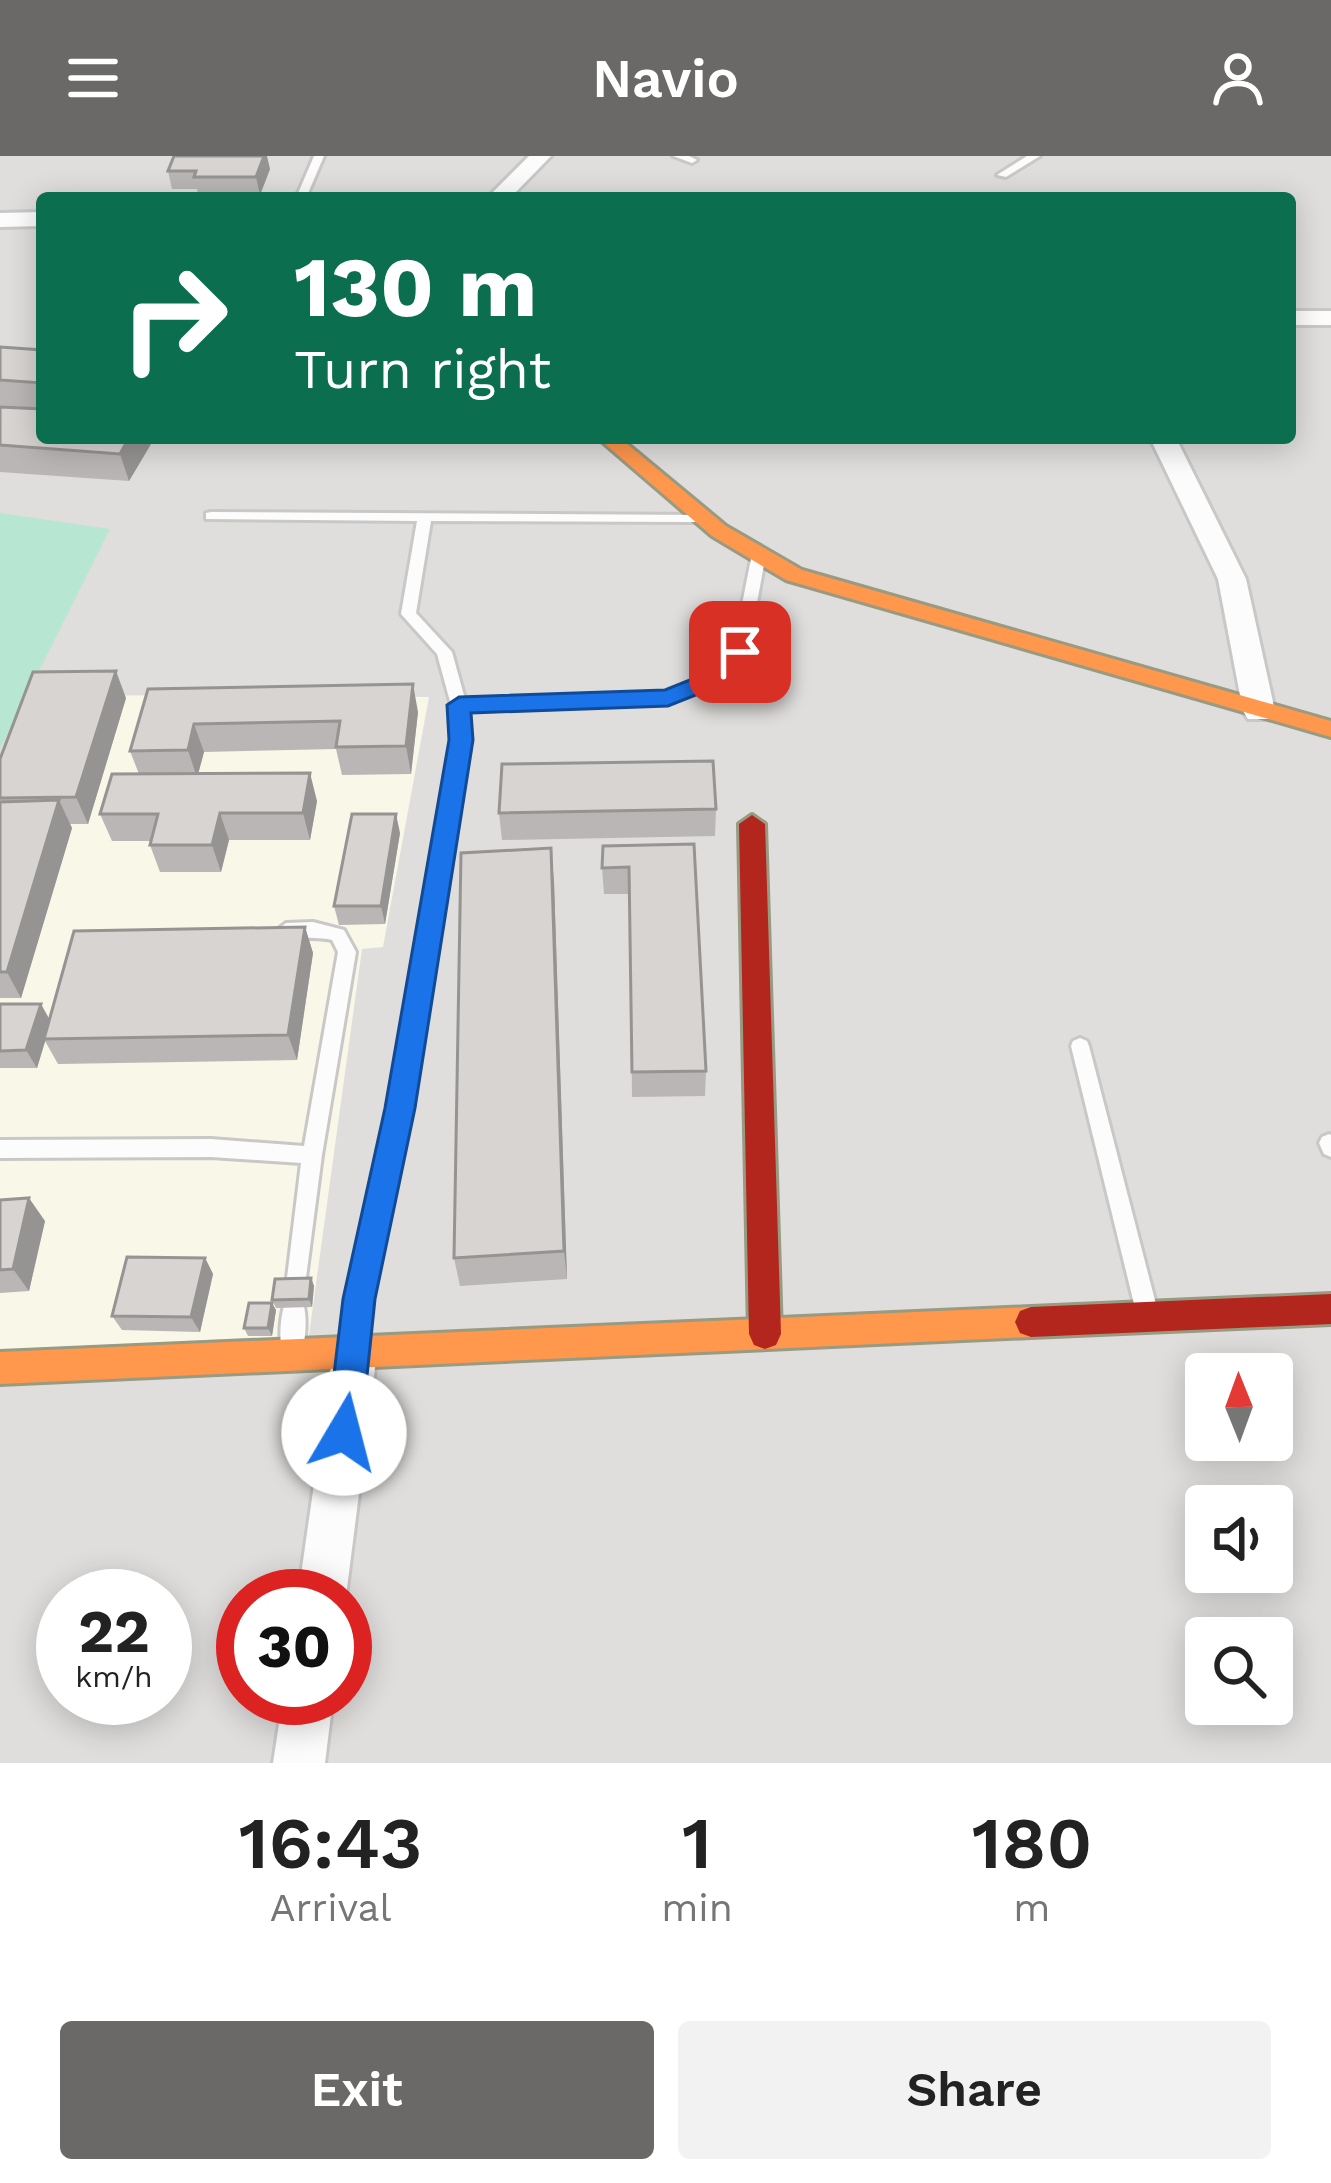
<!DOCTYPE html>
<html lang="en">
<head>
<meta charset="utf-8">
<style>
	:root { --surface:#fff; --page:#f2f2f2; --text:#222; --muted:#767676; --accent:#6a6968 }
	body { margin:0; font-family:"Work Sans",sans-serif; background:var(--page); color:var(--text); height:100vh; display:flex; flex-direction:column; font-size:45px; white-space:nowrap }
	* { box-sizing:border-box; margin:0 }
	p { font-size:39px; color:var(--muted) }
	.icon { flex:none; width:66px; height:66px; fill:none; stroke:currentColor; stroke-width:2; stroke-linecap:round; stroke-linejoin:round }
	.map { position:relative; height:1607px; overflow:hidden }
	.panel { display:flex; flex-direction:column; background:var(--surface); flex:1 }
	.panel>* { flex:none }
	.guide { position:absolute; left:36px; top:36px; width:1260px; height:252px; border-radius:12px; box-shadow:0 6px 30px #0003; background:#0b6e4f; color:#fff; overflow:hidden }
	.needle { width:78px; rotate:359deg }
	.tools { position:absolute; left:1185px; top:1197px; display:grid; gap:24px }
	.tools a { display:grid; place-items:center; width:108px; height:108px; border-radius:12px; background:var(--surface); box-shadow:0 6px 30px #0003; font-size:60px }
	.speed { position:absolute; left:36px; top:1413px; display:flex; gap:24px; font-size:60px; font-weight:700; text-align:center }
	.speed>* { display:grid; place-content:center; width:156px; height:156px; border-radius:50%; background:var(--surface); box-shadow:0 6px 30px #0003; line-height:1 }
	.speed small { font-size:30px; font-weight:400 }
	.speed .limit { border:18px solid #d22; background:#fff; color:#111 }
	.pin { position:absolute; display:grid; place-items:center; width:102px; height:102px; color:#fff; margin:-51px; border-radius:24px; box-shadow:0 6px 18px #0006 }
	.me { position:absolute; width:132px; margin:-66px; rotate:8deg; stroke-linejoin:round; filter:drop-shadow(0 0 9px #0008) }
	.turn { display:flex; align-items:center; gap:42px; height:252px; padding:0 60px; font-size:54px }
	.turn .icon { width:156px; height:156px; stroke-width:2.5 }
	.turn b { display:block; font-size:84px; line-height:102px }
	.eta { display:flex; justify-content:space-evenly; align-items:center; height:204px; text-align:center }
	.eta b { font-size:72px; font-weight:600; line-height:84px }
	.primary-button { display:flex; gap:24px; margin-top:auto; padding:24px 60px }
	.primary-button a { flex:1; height:138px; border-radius:12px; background:var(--accent); color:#fff; font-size:48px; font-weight:600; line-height:138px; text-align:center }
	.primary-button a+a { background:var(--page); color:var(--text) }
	header { display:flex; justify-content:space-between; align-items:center; height:156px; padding:0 60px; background:var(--accent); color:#fff; font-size:54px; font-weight:600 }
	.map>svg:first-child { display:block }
</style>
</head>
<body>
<header><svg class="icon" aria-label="menu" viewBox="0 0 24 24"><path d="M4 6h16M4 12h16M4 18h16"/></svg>Navio<svg class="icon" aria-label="person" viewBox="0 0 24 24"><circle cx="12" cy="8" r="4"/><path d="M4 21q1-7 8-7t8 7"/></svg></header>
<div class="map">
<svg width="1331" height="1607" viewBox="0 0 1331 1607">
	<rect width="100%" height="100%" fill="#f0eeeb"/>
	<path fill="#dfdedc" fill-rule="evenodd" d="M 0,0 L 1331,0 L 1331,1607 L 0,1607 ZM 42,42 L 1290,42 L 1290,282 L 42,282 ZM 1206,1218 L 1272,1218 L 1272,1284 L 1206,1284 ZM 1206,1350 L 1272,1350 L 1272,1416 L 1206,1416 ZM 63,1440 L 165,1440 L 165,1542 L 63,1542 ZM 243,1440 L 345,1440 L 345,1542 L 243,1542 ZM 1206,1482 L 1272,1482 L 1272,1548 L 1206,1548 Z"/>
	<polygon fill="#f8f7e8" points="42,539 429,541 383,791 362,793 309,1179 0,1194 0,662"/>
	<polygon fill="#b7e6d2" points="0,357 110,373 0,593"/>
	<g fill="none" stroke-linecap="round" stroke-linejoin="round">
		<g stroke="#c9c8c7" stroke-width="6">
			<g id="lane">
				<polygon points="314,0 324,0 306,42 296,42"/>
				<polygon points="673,0 689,0 697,4 692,7"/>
				<polygon points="1027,0 1040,0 1006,21 997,19"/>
				<polygon points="211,356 699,359 699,365 694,366 431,365 416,457 452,496 465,543 666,537 703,521 733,494 751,403 758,399 765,403 748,496 713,529 668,547 467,554 469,584 410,952 370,1143 367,1191 364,1198 356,1201 348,1198 345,1191 348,1143 390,952 453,584 451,549 437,498 401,458 417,365 206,363 206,357"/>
				<path d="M 313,766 L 344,774 L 356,796 L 322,999 L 304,1137 L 297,1140 L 290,1137 L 286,1130 L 301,1007 L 211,1001 L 0,1002 L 0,984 L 211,983 L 304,990 L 338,796 L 332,784 C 316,780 288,785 277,774 L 286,767 Z"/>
				<polygon points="1080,882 1087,885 1089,890 1158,1156 1155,1163 1147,1166 1139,1163 1136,1156 1071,890 1073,885"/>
				<polygon points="1329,978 1331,979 1331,1001 1324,998 1319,987 1322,981"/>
				<path d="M 294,1141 L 302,1144 C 308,1159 306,1186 300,1201 L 292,1204 L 284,1201 C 278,1186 280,1159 286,1144 Z"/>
			</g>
		</g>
		<g stroke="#c9c8c7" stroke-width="6">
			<g id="street">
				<polygon points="529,0 551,0 510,42 487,42"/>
				<polygon points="42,56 42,70 0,71 0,57"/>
				<rect x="1290" y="155" width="41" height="14"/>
				<polygon points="1150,282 1176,282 1246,423 1275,555 1270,563 1248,563 1243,555 1218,423"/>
				<polygon points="355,1175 370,1181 377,1196 346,1440 298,1440 333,1196 340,1181"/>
				<polygon points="283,1542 333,1542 325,1607 273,1607"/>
			</g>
		</g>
		<g stroke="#999a82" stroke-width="6">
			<g id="slow">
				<polygon points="598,282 620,282 726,370 802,414 1331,565 1331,581 786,424 712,380"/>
				<polygon points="1031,1151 1042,1155 1047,1166 1042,1177 1031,1181 0,1228 0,1196"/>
			</g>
		</g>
		<g stroke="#999a82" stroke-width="6">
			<g id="jam">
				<polygon points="752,659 765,668 781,1178 776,1189 765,1193 754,1189 749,1178 739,668"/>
				<polygon points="1331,1138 1331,1168 1031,1181 1020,1177 1015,1166 1020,1155 1031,1151"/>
			</g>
		</g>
		<use href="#lane" fill="#fdfcfc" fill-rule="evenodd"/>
		<use href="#street" fill="#fdfcfc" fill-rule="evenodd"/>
		<use href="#slow" fill="#ff974d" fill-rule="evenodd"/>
		<use href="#jam" fill="#b3261e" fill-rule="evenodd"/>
	</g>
	<g fill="#b9b6b5">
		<polygon points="270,13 260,39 198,39 197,33 172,33 168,15"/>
		<polygon points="0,191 42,194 42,282 149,282 151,288 129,325 0,316"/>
		<polygon points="148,533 418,556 411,618 342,619 336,593 204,596 198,618 317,645 310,684 229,684 221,716 160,716 150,689 151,685 112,685 100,658 139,618 130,595"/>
		<polygon points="126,542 88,668 70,668 72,672 21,842 0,842 0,603"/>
		<polygon points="716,653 715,680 502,684 499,657"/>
		<polygon points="400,677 385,768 339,769 334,750"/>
		<polygon points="694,688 706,915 705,940 632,941 630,738 604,738 602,712"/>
		<polygon points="554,726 567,1123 460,1130 454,1102"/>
		<polygon points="305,771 313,797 297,904 58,908 45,885 37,912 0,912 0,848 49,863"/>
		<polygon points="0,1044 45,1065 29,1135 0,1137"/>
		<polygon points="205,1102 213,1118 200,1176 122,1174 112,1160"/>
		<polygon points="311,1122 314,1130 312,1151 276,1152 272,1144"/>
		<polygon points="276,1154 272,1180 248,1180 244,1172"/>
	</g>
	<g fill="#969493">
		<polygon points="264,0 267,0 270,13 260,39 256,21"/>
		<polygon points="129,282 149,282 151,288 129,325 120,298"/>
		<polygon points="116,515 126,542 88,668 76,641"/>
		<polygon points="413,528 418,556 411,618 406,590"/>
		<polygon points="194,568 204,596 197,622 188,594"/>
		<polygon points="310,617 317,645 310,684 303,657"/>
		<polygon points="59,644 72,672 21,842 7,816"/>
		<polygon points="220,657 229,684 221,716 212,689"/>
		<polygon points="396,658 400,677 385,768 381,750"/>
		<polygon points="551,692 554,726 567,1123 564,1095"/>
		<polygon points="305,771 313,797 297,904 288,879"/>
		<polygon points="41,848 51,866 37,912 26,894"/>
		<polygon points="29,1042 45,1065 29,1135 13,1113"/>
		<polygon points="205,1102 213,1118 200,1176 191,1161"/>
		<polygon points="311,1122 314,1130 312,1151 309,1143"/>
		<polygon points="272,1147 276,1154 272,1180 268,1172"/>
	</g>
	<g fill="#d7d4d2" stroke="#969493" stroke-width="3">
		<polygon points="174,0 264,0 256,21 194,21 196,15 168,15"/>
		<polygon points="0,191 42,194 42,227 0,224"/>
		<polygon points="0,251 42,253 42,282 129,282 120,298 0,289"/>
		<polygon points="116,515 76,641 0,642 0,603 33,516"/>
		<polygon points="413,528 406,590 336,591 340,565 194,568 188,594 130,595 148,533"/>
		<polygon points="713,605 716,653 499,657 502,608"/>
		<polygon points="310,617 303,657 220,657 212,689 150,689 158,658 100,658 112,618"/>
		<polygon points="59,644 7,816 0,816 0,646"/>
		<polygon points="352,658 396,658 381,750 334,750"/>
		<polygon points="694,688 706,915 632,916 629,711 602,712 603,690"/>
		<polygon points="551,692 564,1095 454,1102 461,697"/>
		<polygon points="305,771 288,879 44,883 74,775"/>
		<polygon points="0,848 41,848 26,894 0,895"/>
		<polygon points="29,1042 13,1113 0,1114 0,1044"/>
		<polygon points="127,1101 205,1102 191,1161 112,1160"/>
		<polygon points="311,1122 309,1143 272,1144 275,1123"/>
		<polygon points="249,1147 272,1147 268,1172 244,1172"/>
	</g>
	<polygon fill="#1a73e8" stroke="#114b97" stroke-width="3" points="740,488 751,496 716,531 668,550 471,557 473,584 415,952 375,1143 361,1277 356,1289 344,1294 332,1289 327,1277 343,1143 385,952 449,584 447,549 459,541 665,534 700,520"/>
</svg>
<div class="tools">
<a><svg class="needle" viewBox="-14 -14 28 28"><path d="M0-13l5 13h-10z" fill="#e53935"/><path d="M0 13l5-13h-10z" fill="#767676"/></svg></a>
<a><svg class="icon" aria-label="sound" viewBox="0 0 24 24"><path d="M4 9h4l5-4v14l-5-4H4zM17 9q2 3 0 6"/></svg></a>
<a><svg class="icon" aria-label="search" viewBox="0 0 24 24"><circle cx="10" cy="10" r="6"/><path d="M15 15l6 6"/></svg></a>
</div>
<div class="speed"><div>22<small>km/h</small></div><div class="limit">30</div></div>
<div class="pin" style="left:740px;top:496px;background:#d93025"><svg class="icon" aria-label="arrive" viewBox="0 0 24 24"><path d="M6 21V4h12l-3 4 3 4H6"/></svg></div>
<svg class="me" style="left:344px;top:1277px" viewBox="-20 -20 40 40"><circle r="19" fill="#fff"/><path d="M0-13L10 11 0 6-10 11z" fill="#1a73e8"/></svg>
<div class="guide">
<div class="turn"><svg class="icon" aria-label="right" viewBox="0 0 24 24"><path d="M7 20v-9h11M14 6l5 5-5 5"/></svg><div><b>130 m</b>Turn right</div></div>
</div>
</div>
<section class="panel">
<div class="eta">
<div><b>16:43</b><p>Arrival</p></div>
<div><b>1</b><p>min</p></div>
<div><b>180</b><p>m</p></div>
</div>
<div class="primary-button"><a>Exit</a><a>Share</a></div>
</section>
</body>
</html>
